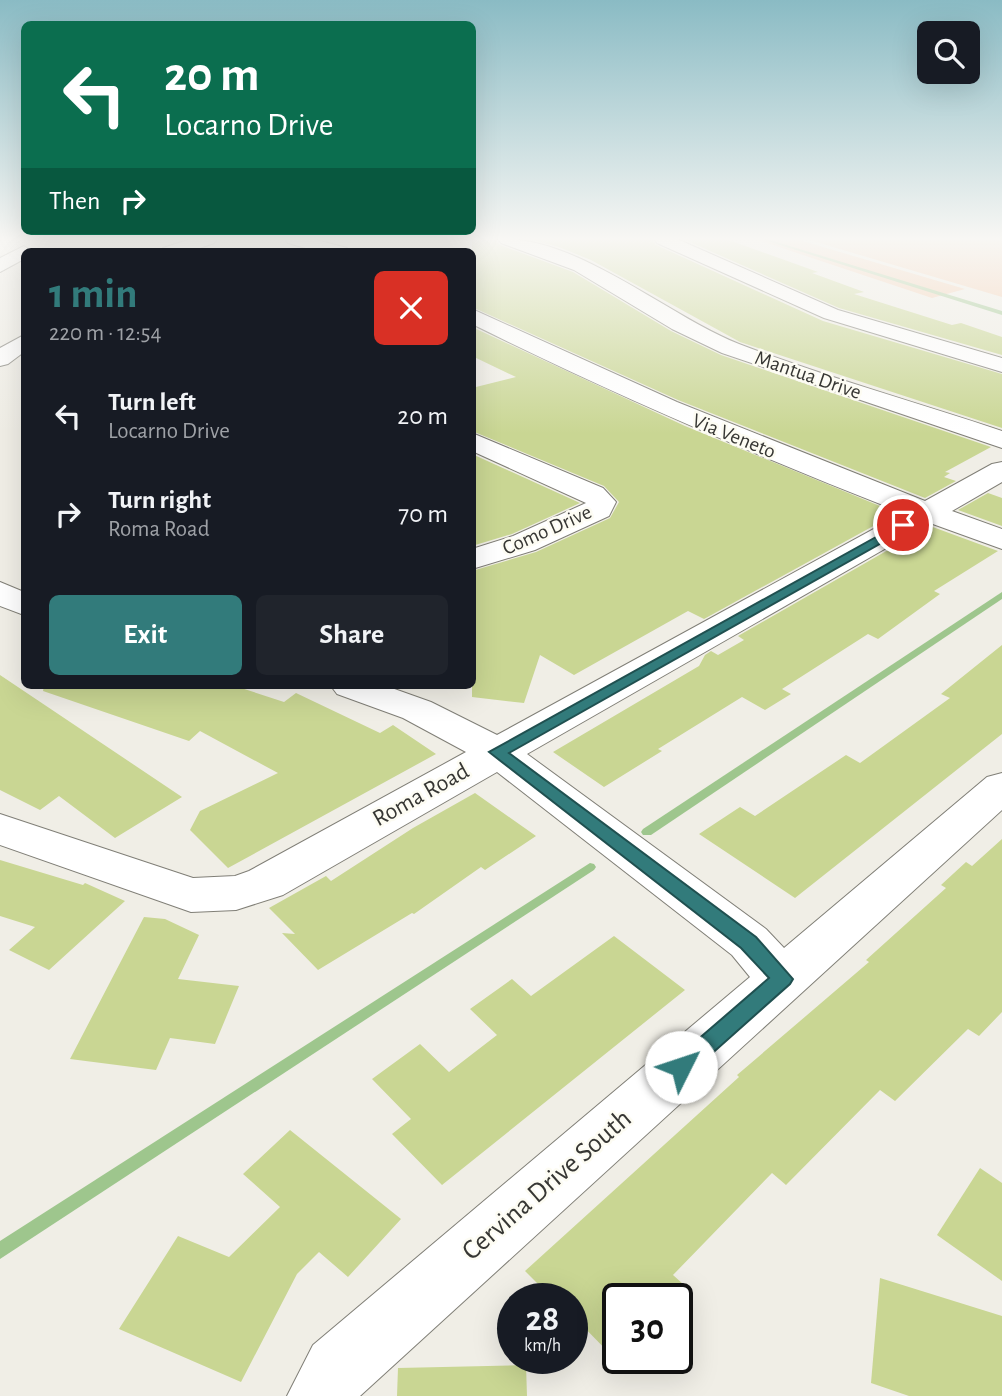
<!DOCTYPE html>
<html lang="en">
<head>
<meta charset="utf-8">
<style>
	:root { --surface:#171b24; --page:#20242c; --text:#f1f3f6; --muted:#9ea1a6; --accent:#327b7b }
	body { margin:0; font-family:"Alegreya Sans",sans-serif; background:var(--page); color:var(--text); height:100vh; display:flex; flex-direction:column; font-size:26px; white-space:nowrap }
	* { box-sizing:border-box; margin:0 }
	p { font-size:23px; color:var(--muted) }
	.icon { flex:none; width:38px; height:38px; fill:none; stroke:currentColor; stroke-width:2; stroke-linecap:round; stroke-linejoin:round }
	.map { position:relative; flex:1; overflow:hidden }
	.panel { position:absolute; left:21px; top:248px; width:455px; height:441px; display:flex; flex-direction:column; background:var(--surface); border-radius:10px; box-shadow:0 7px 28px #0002 }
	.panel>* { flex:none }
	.guide { position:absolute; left:21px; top:21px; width:455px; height:214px; border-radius:10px; box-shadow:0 7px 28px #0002; background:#0b6e4f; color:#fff; overflow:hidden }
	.buttons { position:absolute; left:917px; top:21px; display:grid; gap:14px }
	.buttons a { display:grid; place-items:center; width:63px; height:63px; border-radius:10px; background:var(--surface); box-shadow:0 7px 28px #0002; font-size:35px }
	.speed { position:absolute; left:497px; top:1283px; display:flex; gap:14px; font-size:35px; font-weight:700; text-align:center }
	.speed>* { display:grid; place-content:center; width:91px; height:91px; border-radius:50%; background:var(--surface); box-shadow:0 7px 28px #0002; line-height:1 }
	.speed small { font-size:18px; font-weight:400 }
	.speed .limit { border:4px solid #111; border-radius:10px; background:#fff; color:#111 }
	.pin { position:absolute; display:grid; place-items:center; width:60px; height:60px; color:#fff; margin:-30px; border:4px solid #fff; border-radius:50%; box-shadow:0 2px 7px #0007 }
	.me { position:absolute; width:77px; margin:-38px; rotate:49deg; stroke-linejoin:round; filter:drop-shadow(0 0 5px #0008) }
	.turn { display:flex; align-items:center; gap:24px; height:147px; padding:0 28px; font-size:32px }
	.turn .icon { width:91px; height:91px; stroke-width:2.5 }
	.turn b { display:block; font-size:49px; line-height:60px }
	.then { display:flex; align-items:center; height:66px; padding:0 28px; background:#0003; gap:14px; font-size:26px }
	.round { display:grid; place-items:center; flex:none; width:74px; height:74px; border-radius:10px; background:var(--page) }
	.headline { display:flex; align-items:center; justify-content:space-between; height:119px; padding:0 28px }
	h1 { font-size:42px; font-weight:700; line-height:52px; color:var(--accent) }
	.cta { display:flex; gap:14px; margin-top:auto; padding:14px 28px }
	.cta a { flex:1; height:80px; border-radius:10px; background:var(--accent); color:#fff; font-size:28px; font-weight:700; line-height:80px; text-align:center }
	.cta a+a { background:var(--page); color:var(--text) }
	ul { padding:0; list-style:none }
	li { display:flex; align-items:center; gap:21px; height:98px; padding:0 28px }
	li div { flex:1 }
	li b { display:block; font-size:26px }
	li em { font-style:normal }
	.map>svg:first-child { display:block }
</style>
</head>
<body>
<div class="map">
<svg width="1002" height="1396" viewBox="0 0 1002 1396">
	<rect width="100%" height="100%" fill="#f0eee6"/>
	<g fill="#f5ccad">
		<polygon points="755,239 796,239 965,289 932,298"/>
		<polygon points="806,239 1002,239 1002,297"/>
	</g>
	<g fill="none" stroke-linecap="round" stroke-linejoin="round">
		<g fill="#9ec68d" fill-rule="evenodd">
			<polygon points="761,239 767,239 1002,311 1002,315"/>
			<polygon points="1002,592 1002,599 651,835 643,835 641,832 643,829"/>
			<polygon points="590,863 594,864 596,867 594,870 0,1259 0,1241"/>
		</g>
	</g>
	<g fill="#c9d693">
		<polygon points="472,239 495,239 500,245 573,272 671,331 721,355 991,447 945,472 950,473 944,477 956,481 925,498 678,400 472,307"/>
		<polygon points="529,239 651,239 656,245 823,321 1002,374 1002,428 740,342 591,260 559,247"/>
		<polygon points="683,239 726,239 818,272 812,273 864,292 854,294 952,325 961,323 1002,337 1002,355 839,308"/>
		<polygon points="472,327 685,426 897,513 704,619 688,611 574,675 540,655 524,703 472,697 472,571 536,552 610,518 619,502 604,486 472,431 472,388 516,377 472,356"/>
		<polygon points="472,454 580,503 512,534 472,546"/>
		<polygon points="988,493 1002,498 1002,526 958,510"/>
		<polygon points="930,526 998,551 934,591 940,594 878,639 868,634 782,689 791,694 765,710 742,697 658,749 662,751 604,787 553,752 699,666 705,655 711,651 718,655 744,640 738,636"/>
		<polygon points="1002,645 1002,734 795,898 699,834 740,807 755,816 846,755 860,763 950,698 941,694"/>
		<polygon points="0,675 182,797 115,838 59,796 40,810 0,790"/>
		<polygon points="44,686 235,686 284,702 296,693 380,733 393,725 436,754 228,868 190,830 200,811 278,773 200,731 189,741 43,691"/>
		<polygon points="475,793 536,836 485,870 481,867 414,914 412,913 318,970 282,933 295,934 269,908 326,876 331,881 413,828"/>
		<polygon points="1002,839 1002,1012 979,1036 968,1029 895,1101 880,1090 786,1185 772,1173 673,1275 683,1284 669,1298 618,1298 618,1362 572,1315 572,1298 552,1298 525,1271 739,1077 737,1075 869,962 866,960 946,888 941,885 966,862 972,866"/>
		<polygon points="0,860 83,885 85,883 125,901 49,970 9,950 35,927 0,916"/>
		<polygon points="144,917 165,919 199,935 178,979 239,986 215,1044 170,1038 156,1070 70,1059"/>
		<polygon points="614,936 685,990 442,1185 392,1134 411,1119 372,1079 420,1044 449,1072 497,1035 470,1009 512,979 531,996"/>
		<polygon points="290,1130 401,1219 348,1277 319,1252 297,1274 241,1382 119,1329 178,1236 229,1257 280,1207 243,1174"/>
		<polygon points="980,1168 1002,1183 1002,1281 937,1235"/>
		<polygon points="880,1278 1002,1316 1002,1396 909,1396 871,1383"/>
		<polygon points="526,1365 527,1396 397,1396 398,1368"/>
	</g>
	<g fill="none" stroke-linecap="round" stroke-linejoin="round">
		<g stroke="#807f77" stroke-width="2">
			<g id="street">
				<polygon points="191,239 217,239 214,243 188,252 161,252 163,248"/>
				<polygon points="285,239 313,239 347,248 349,252 320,252 288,243"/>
				<path d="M 498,239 C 576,235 666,315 739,344 C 825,377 915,402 1002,431 L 1002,448 L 722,353 L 672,329 L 574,270 L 501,243 Z"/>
				<polygon points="654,239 677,239 838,310 1002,358 1002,372 824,318 657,243"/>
				<polygon points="24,246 33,252 24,252 24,259 0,272 0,258"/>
				<path d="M 472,309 L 677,402 L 925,501 L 992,464 L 1002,462 L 1002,482 L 952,511 L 1002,529 L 1002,549 L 930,523 L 527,754 L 766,929 L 784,948 L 987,777 L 1002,773 L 1002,810 L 360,1396 L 287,1396 L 313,1345 L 750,977 L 732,955 L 497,772 L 283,895 L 236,910 L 191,912 L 0,845 L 0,814 L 193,878 L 235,876 L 249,871 L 466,752 L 403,718 L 337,694 L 331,686 L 386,686 L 431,702 L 497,735 L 903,513 C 757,456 613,394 472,324 Z"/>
				<polygon points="24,335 24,352 8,364 0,366 0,348"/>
				<polygon points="472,433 603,488 616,502 609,516 535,550 472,569 472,549 513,536 586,503 472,451"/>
				<polygon points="0,582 24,592 24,615 0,606"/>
			</g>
		</g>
		<use href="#street" fill="#fff" fill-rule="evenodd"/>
	</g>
	<linearGradient id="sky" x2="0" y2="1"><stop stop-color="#8abbc4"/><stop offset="0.55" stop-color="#f8f7f4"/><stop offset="1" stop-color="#f8f7f4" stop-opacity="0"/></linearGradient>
	<rect width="1002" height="434" fill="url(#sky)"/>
	<polygon fill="#327b7b" stroke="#205050" stroke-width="2" points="903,522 910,525 908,528 509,753 756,937 793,979 790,984 689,1074 681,1077 673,1074 670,1067 673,1061 769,978 741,948 489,752"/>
	<g text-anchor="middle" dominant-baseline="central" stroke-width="5" stroke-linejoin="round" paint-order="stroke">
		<g font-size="21" fill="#373734" stroke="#fdfcf3">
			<text transform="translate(808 375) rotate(19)">Mantua Drive</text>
			<text transform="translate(734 436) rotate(22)">Via Veneto</text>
			<text transform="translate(547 530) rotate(-24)">Como Drive</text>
		</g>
		<g font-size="24" fill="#373734" stroke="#fdfcf3">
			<text transform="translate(421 795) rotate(-29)">Roma Road</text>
		</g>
		<g font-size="28" fill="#373734" stroke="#fdfcf3">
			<text transform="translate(547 1185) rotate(-41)">Cervina Drive South</text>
		</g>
	</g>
</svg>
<div class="buttons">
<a><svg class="icon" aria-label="search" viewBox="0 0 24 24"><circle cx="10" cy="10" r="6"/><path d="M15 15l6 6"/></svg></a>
</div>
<div class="speed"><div>28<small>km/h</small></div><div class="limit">30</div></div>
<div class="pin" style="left:903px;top:525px;background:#d93025"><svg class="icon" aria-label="arrive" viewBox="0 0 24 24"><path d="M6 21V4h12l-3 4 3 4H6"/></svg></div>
<svg class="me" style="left:681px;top:1067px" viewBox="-20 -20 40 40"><circle r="19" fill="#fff"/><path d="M0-13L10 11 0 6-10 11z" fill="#327b7b"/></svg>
<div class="guide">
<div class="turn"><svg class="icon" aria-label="left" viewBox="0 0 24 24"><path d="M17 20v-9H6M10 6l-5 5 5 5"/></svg><div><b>20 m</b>Locarno Drive</div></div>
<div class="then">Then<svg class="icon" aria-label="right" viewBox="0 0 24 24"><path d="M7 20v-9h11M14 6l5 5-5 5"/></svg></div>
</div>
<section class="panel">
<div class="headline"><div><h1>1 min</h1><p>220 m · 12:54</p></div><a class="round" style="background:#d93025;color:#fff"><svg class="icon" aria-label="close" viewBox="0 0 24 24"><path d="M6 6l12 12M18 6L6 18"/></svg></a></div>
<ul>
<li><svg class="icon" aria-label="left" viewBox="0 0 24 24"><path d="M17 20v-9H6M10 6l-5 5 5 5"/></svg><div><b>Turn left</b><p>Locarno Drive</p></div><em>20 m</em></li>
<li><svg class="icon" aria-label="right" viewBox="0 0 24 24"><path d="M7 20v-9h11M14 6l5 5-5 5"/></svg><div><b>Turn right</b><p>Roma Road</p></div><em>70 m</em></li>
</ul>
<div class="cta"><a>Exit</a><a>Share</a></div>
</section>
</div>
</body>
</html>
